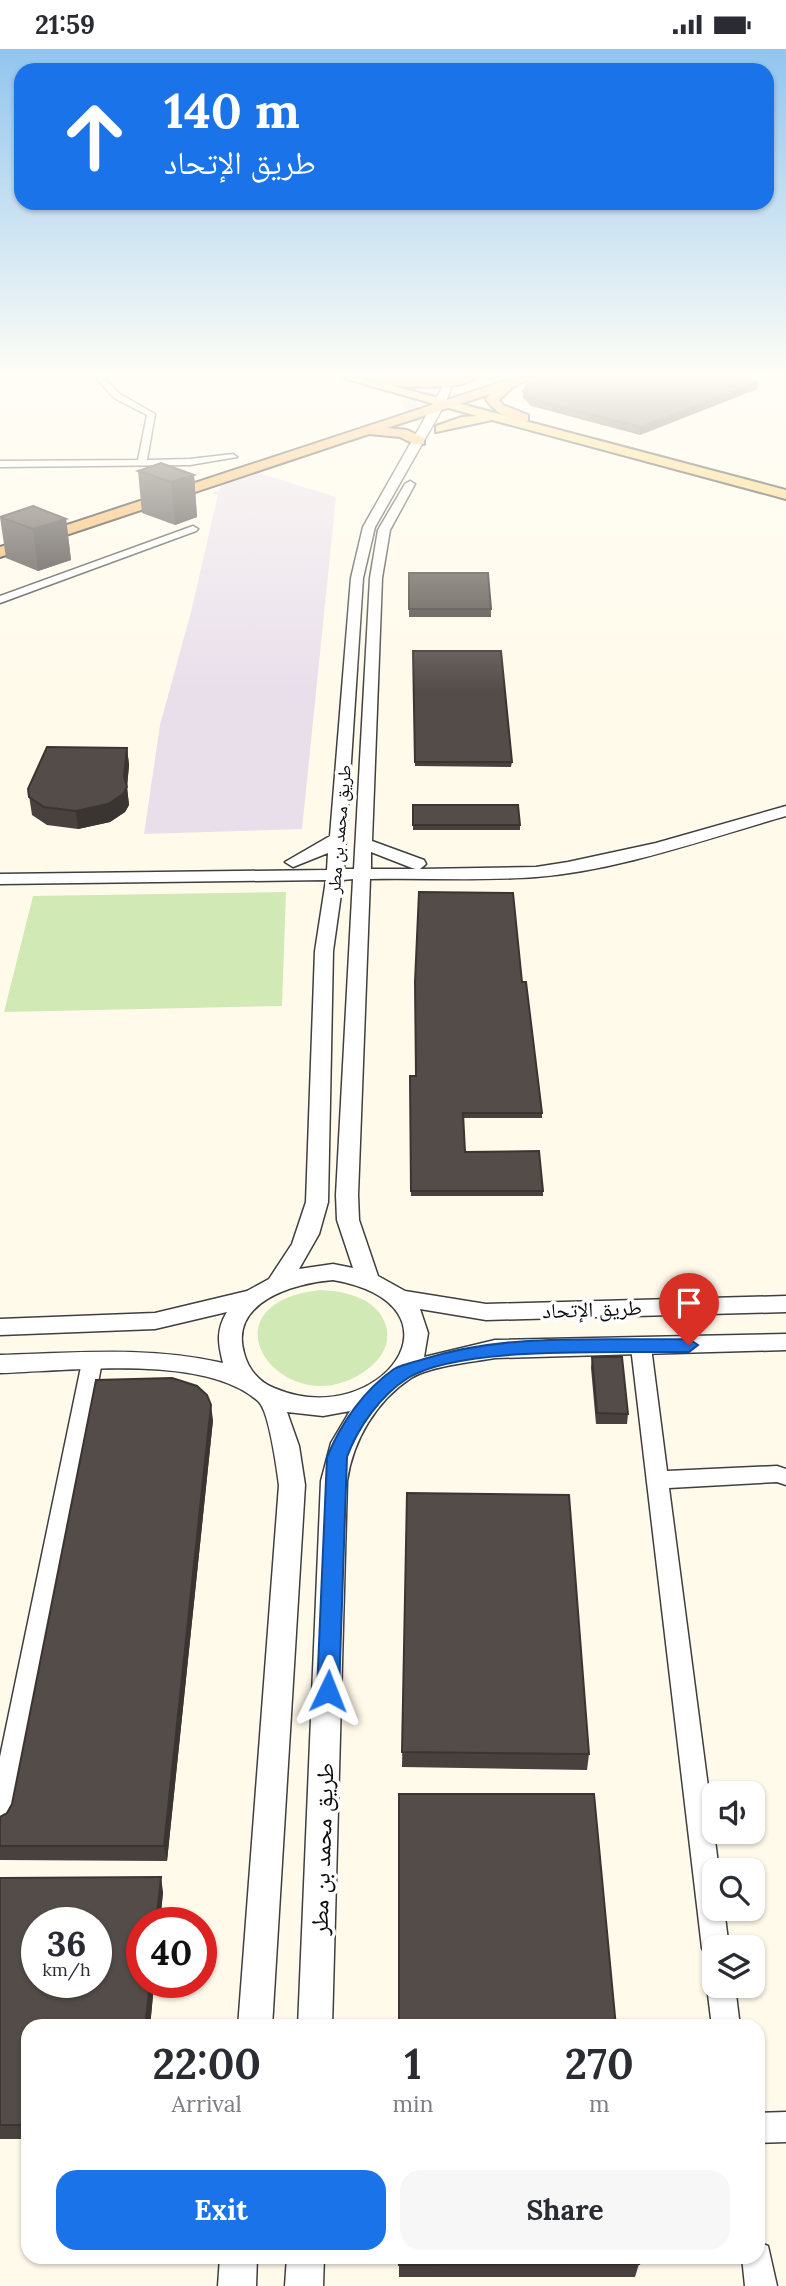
<!DOCTYPE html>
<html lang="en">
<head>
<meta charset="utf-8">
<style>
	:root { --surface:#fff; --page:#f7f7f7; --text:#2b2b33; --muted:#7c7c81; --accent:#1a73e8 }
	body { margin:0; font-family:Lora,"Noto Naskh Arabic",serif; background:var(--page); color:var(--text); height:100vh; display:flex; flex-direction:column; font-size:26px; white-space:nowrap }
	* { box-sizing:border-box; margin:0 }
	p { font-size:23px; color:var(--muted) }
	.icon { flex:none; width:38px; height:38px; fill:none; stroke:currentColor; stroke-width:2; stroke-linecap:round; stroke-linejoin:round }
	.map { position:relative; flex:1; overflow:hidden }
	.details { position:absolute; left:21px; top:1970px; width:744px; height:245px; display:flex; flex-direction:column; background:var(--surface); border-radius:21px; box-shadow:0 2px 5px #0004 }
	.details>* { flex:none }
	.hud { position:absolute; left:14px; top:14px; width:760px; height:147px; border-radius:21px; box-shadow:0 2px 5px #0004; background:#1a73e8; color:#fff; overflow:hidden }
	.buttons { position:absolute; left:702px; top:1732px; display:grid; gap:14px }
	.buttons a { display:grid; place-items:center; width:63px; height:63px; border-radius:14px; background:var(--surface); box-shadow:0 2px 5px #0004; font-size:35px }
	.speed { position:absolute; left:21px; top:1858px; display:flex; gap:14px; font-size:35px; font-weight:700; text-align:center }
	.speed>* { display:grid; place-content:center; width:91px; height:91px; border-radius:50%; background:var(--surface); box-shadow:0 2px 5px #0004; line-height:1 }
	.speed small { font-size:18px; font-weight:400 }
	.speed .limit { border:10px solid #d22; background:#fff; color:#111 }
	.pin { position:absolute; display:grid; place-items:center; width:60px; height:60px; color:#fff; margin:-72px -30px; border-radius:50% 50% 50% 0; rotate:-45deg; box-shadow:0 0 7px #0007 }
	.pin .icon { rotate:45deg }
	.me { position:absolute; width:77px; margin:-38px; rotate:2deg; stroke-linejoin:round; filter:drop-shadow(0 0 5px #0008) }
	.turn { display:flex; align-items:center; gap:24px; height:147px; padding:0 35px; font-size:32px }
	.turn .icon { width:91px; height:91px; stroke-width:2.5 }
	.turn b { display:block; font-size:49px; line-height:60px }
	.eta { display:flex; justify-content:space-evenly; align-items:center; height:119px; text-align:center }
	.eta b { font-size:42px; font-weight:700; line-height:49px }
	.action { display:flex; gap:14px; margin-top:auto; padding:14px 35px }
	.action a { flex:1; height:80px; border-radius:21px; background:var(--accent); color:#fff; font-size:28px; font-weight:700; line-height:80px; text-align:center }
	.action a+a { background:var(--page); color:var(--text) }
	.status { display:flex; justify-content:space-between; align-items:center; height:49px; padding:0 35px; background:var(--surface); direction:ltr }
	.status svg { height:19px; fill:currentColor }
	.map>svg:first-child { display:block }
</style>
</head>
<body>
<div class="status"><b>21:59</b><svg viewBox="0 0 49 12"><path d="M0 12V9h3v3zM5 12V6h3v6zM10 12V3h3v9zM15 12V0h3v12zM26 1h20v11H26zM47 4h2v5h-2z"/></svg></div>
<div class="map">
<svg width="786" height="2237" viewBox="0 0 786 2237">
	<rect width="100%" height="100%" fill="#fffaea"/>
	<polygon fill="#e9dfeb" points="258,424 336,448 302,780 144,785 160,676 191,563 218,446 213,445 214,442 219,442 221,436"/>
	<g fill="#d1e9b4">
		<polygon points="286,843 282,957 4,963 33,847"/>
		<path d="M 320,1241 C 345,1242 378,1249 386,1277 C 391,1294 382,1309 369,1319 C 288,1383 192,1256 320,1241 Z"/>
	</g>
	<g fill="none" stroke-linecap="round" stroke-linejoin="round">
		<polyline stroke="#dbd6c9" stroke-width="14" stroke-dasharray="14 7" stroke-linecap="butt" points="403,358 460,339"/>
		<g stroke="#3f3f3f" stroke-width="3">
			<g id="minor">
				<polygon points="96,329 104,329 120,345 155,365 147,411 190,410 233,405 237,408 190,416 0,418 0,412 138,411 147,366 114,349"/>
				<polygon points="193,477 198,480 196,482 0,554 0,547"/>
				<polygon points="641,1291 648,1293 651,1298 667,1422 777,1417 786,1420 786,1436 777,1433 669,1439 719,1822 714,1822 714,1860 724,1860 729,1899 714,1899 714,1912 706,1908 702,1899 631,1298 634,1293"/>
				<polygon points="92,1306 99,1308 102,1313 13,1769 9,1777 0,1781 0,1708 82,1313 85,1308"/>
				<polygon points="714,1926 714,1937 735,1937 740,1978 712,1978 707,1937"/>
				<polygon points="786,2063 786,2093 758,2094 758,2064"/>
				<polygon points="758,2193 768,2197 777,2237 745,2237 742,2208 758,2208"/>
			</g>
		</g>
		<g stroke="#3f3f3f" stroke-width="3">
			<g id="tertiary">
				<path d="M 443,337 L 451,339 L 446,353 L 375,478 L 363,529 L 344,820 L 354,820 L 370,529 L 378,481 L 405,435 L 410,432 L 415,435 L 390,481 L 382,529 L 372,792 L 424,811 L 426,815 L 420,820 L 536,818 L 568,813 L 656,794 L 786,757 L 786,767 C 705,790 621,821 536,828 C 482,832 425,829 370,830 L 358,1146 L 359,1171 L 378,1227 L 405,1242 L 486,1255 L 786,1247 L 786,1263 L 486,1271 L 420,1260 L 428,1284 L 424,1308 L 495,1291 L 786,1285 L 786,1301 L 495,1309 C 472,1313 430,1317 411,1329 C 376,1352 353,1391 347,1432 L 332,1978 L 298,1978 L 321,1432 L 331,1394 L 350,1362 L 323,1367 L 287,1363 L 299,1397 L 305,1436 L 272,1978 L 238,1978 L 279,1436 C 277,1421 269,1363 259,1353 C 207,1304 69,1322 0,1324 L 0,1306 C 75,1304 149,1297 223,1314 C 218,1294 216,1281 227,1263 L 155,1280 L 0,1286 L 0,1270 L 155,1264 L 247,1242 L 269,1230 L 292,1195 L 306,1153 L 315,902 L 326,831 L 0,835 L 0,825 L 327,821 L 328,804 L 293,818 L 285,813 L 330,787 L 351,529 L 363,478 ZM 371,803 L 412,819 L 416,820 L 371,820 ZM 353,830 L 336,1146 L 337,1171 L 353,1219 L 333,1215 L 299,1220 L 319,1185 L 328,1153 L 333,902 L 343,831 ZM 333,1231 C 474,1256 380,1384 274,1339 C 259,1333 248,1320 244,1304 C 229,1253 294,1234 333,1231 Z"/>
				<polygon points="220,2208 257,2208 256,2237 218,2237"/>
				<polygon points="287,2208 324,2208 323,2237 285,2237"/>
			</g>
		</g>
		<g stroke="#1d1d1d" stroke-width="4">
			<polygon id="primary" points="343,329 363,329 786,441 786,450 492,371 436,383 436,377 462,368 477,367"/>
		</g>
		<g stroke="#1d1d1d" stroke-width="4">
			<g id="trunk">
				<path d="M 378,329 L 475,329 C 458,343 404,337 381,336 L 375,332 Z"/>
				<path d="M 514,329 L 532,329 L 514,337 L 499,351 L 503,356 L 528,366 L 528,372 C 511,374 494,363 486,350 L 490,345 L 387,379 L 407,381 L 424,389 L 424,395 L 414,395 L 400,388 L 369,385 L 0,508 L 0,498 Z"/>
			</g>
		</g>
		<use href="#minor" fill="#fff" fill-rule="evenodd"/>
		<use href="#tertiary" fill="#fff" fill-rule="evenodd"/>
		<use href="#primary" fill="#f9ce60" fill-rule="evenodd"/>
		<use href="#trunk" fill="#f7b259" fill-rule="evenodd"/>
	</g>
	<g fill="#48413e">
		<polygon points="758,333 757,340 640,386 531,357 523,349 523,342"/>
		<polygon points="138,422 194,426 197,468 175,476 142,464"/>
		<polygon points="0,468 66,470 71,511 38,522 6,509"/>
		<polygon points="409,524 491,560 491,568 409,568"/>
		<polygon points="413,602 512,713 511,718 415,717"/>
		<polygon points="127,699 129,716 127,738 129,756 125,763 110,773 78,780 47,776 32,766 28,740"/>
		<polygon points="413,756 520,776 520,781 413,781"/>
		<polygon points="522,933 542,1064 542,1069 463,1069 465,1103 543,1142 543,1147 411,1147 410,1027 416,1027"/>
		<polygon points="592,1308 628,1365 627,1375 596,1375 591,1319"/>
		<polygon points="213,1371 167,1812 0,1811 0,1768 7,1764"/>
		<polygon points="407,1444 589,1705 587,1721 402,1718"/>
		<polygon points="0,1829 163,1843 150,1978 28,1978 28,2090 0,2090"/>
		<polygon points="399,2208 639,2215 635,2228 399,2228"/>
	</g>
	<g fill="#3b3532">
		<polygon points="758,333 757,340 640,386 640,378"/>
		<polygon points="194,426 197,468 175,476 171,433"/>
		<polygon points="66,470 71,511 38,522 33,480"/>
		<polygon points="127,699 129,716 127,738 129,756 125,763 110,773 78,780 76,762 124,728"/>
		<polygon points="211,1356 213,1371 167,1812 164,1797"/>
		<polygon points="161,1828 163,1843 160,1874 156,1874"/>
		<polygon points="150,1934 154,1934 150,1978 145,1978"/>
	</g>
	<g fill="#544c48" stroke="#3b3532" stroke-width="2" fill-rule="evenodd">
		<polygon points="546,329 741,329 758,333 640,378 532,350 523,342 527,335"/>
		<polygon points="161,414 194,426 171,433 138,422"/>
		<polygon points="33,457 66,470 33,480 0,468"/>
		<polygon points="409,524 488,524 491,560 409,560"/>
		<polygon points="413,602 501,602 512,713 415,713"/>
		<polygon points="47,698 127,699 124,728 127,738 123,745 108,755 76,762 44,758 29,748 28,740"/>
		<polygon points="413,756 518,756 520,776 413,776"/>
		<polygon points="419,843 513,844 522,933 526,933 542,1064 463,1064 465,1103 539,1102 543,1142 411,1142 410,1027 416,1027 415,933"/>
		<polygon points="592,1308 622,1308 628,1365 597,1364"/>
		<polygon points="172,1329 197,1337 207,1346 211,1356 164,1797 0,1797 0,1768 7,1764 12,1755 96,1331"/>
		<polygon points="407,1444 569,1446 589,1705 402,1703"/>
		<polygon points="399,1745 594,1745 616,1978 399,1978"/>
		<path d="M 161,1828 L 156,1874 L 142,1874 L 142,1934 L 150,1934 L 145,1978 L 28,1978 L 28,2076 L 0,2076 L 0,1829 ZM 37,1874 L 96,1874 L 96,1934 L 37,1934 Z"/>
		<polygon points="399,2208 638,2208 639,2215 399,2216"/>
	</g>
	<linearGradient id="sky" x2="0" y2="1"><stop stop-color="#91c5ee"/><stop offset="0.51" stop-color="#fffdf6"/><stop offset="1" stop-color="#fffdf6" stop-opacity="0"/></linearGradient>
	<rect width="786" height="642" fill="url(#sky)"/>
	<path fill="#1a73e8" stroke="#114b97" stroke-width="2" d="M 689,1290 L 698,1296 L 689,1303 C 623,1304 461,1296 408,1329 C 381,1346 358,1378 347,1408 L 339,1642 L 336,1649 L 328,1652 L 320,1649 L 317,1642 L 327,1408 C 341,1374 364,1341 394,1320 C 403,1315 415,1313 424,1310 C 509,1283 602,1292 689,1290 Z"/>
	<g text-anchor="middle" dominant-baseline="central" stroke-width="7" stroke-linejoin="round" paint-order="stroke">
		<g font-size="18" fill="#0c0c0c" stroke="#fff">
			<text transform="translate(339 780) rotate(-85)">طريق محمد بن مطر</text>
		</g>
		<g font-size="21" fill="#0c0c0c" stroke="#fff">
			<text transform="translate(592 1260) rotate(-2)">طريق اﻹتحاد</text>
		</g>
		<g font-size="24" fill="#0c0c0c" stroke="#fff">
			<text transform="translate(322 1800) rotate(-88)">طريق محمد بن مطر</text>
		</g>
	</g>
</svg>
<div class="buttons">
<a><svg class="icon" aria-label="sound" viewBox="0 0 24 24"><path d="M4 9h4l5-4v14l-5-4H4zM17 9q2 3 0 6"/></svg></a>
<a><svg class="icon" aria-label="search" viewBox="0 0 24 24"><circle cx="10" cy="10" r="6"/><path d="M15 15l6 6"/></svg></a>
<a><svg class="icon" aria-label="layers" viewBox="0 0 24 24"><path d="M12 4l9 5-9 5-9-5zM3 14l9 5 9-5"/></svg></a>
</div>
<div class="speed"><div>36<small>km/h</small></div><div class="limit">40</div></div>
<div class="pin" style="left:689px;top:1296px;background:#d93025"><svg class="icon" aria-label="arrive" viewBox="0 0 24 24"><path d="M6 21V4h12l-3 4 3 4H6"/></svg></div>
<svg class="me" style="left:328px;top:1642px" viewBox="-20 -20 40 40"><path d="M0-17L14 15 0 8-14 15z" fill="#1a73e8" stroke="#fff" stroke-width="4"/></svg>
<div class="hud">
<div class="turn"><svg class="icon" aria-label="ahead" viewBox="0 0 24 24"><path d="M12 20V5M6 11l6-6 6 6"/></svg><div><b>140 m</b>طريق اﻹتحاد</div></div>
</div>
<section class="details">
<div class="eta">
<div><b>22:00</b><p>Arrival</p></div>
<div><b>1</b><p>min</p></div>
<div><b>270</b><p>m</p></div>
</div>
<div class="action"><a>Exit</a><a>Share</a></div>
</section>
</div>
</body>
</html>
